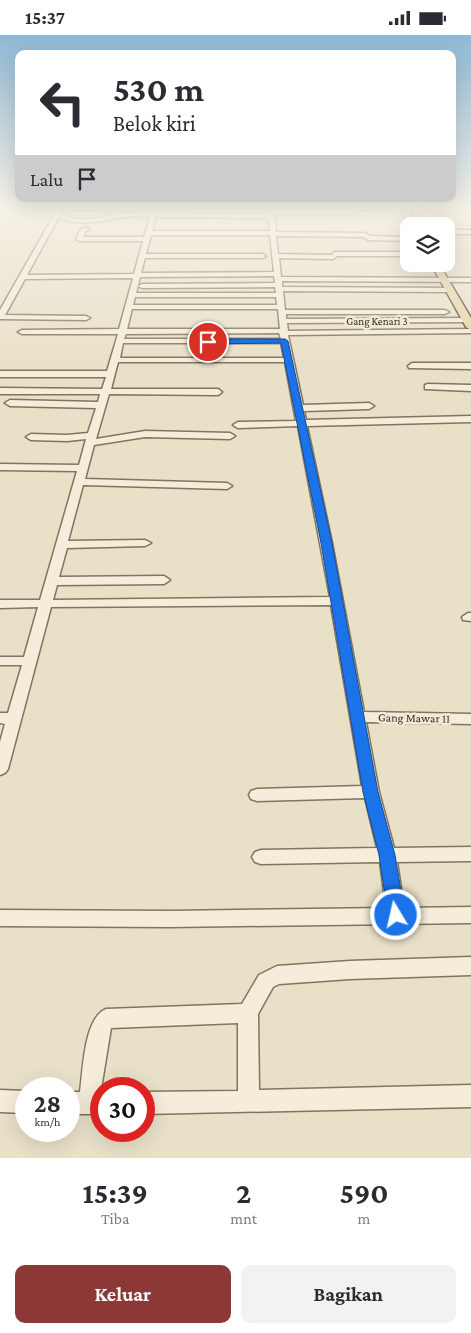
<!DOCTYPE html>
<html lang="id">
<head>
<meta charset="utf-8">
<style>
	:root { --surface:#fff; --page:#f2f2f3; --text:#2b2b33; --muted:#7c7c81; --accent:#8b3836 }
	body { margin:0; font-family:"Crimson Pro",serif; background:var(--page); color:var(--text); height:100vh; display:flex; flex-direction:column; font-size:19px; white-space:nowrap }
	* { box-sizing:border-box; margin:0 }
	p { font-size:16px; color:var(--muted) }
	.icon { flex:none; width:28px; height:28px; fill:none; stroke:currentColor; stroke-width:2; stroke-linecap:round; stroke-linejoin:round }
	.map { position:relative; height:1123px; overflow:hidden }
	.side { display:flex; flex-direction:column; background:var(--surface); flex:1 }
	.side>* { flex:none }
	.hud { position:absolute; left:15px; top:15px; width:441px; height:152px; border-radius:10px; box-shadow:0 5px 20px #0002; background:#fff; color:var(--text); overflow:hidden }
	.fabs { position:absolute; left:400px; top:182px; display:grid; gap:10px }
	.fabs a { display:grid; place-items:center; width:55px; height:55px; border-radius:10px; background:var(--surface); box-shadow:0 5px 20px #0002; font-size:25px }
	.speed { position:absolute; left:15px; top:1042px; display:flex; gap:10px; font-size:25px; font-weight:700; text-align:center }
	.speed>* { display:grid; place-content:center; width:65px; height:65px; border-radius:50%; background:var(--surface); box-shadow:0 5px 20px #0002; line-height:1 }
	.speed small { font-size:12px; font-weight:400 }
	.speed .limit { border:8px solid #d22; background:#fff; color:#111 }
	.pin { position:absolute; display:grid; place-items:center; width:42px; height:42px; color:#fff; margin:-21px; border:2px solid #fff; border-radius:50%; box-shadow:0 1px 5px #0007 }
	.me { position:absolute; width:55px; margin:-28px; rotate:351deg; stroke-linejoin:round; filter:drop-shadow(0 0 4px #0008) }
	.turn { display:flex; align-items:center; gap:18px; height:105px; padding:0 15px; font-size:22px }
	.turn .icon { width:65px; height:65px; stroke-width:2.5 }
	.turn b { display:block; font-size:35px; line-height:42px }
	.then { display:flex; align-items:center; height:48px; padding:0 15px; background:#0003; gap:10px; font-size:19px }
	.eta { display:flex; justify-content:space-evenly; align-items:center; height:85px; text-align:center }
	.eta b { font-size:30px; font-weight:700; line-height:35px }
	.button { display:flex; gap:10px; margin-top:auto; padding:10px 15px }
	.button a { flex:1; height:58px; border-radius:10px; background:var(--accent); color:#fff; font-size:20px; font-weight:700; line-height:58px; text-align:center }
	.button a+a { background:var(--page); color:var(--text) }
	.status { display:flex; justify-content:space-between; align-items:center; height:35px; padding:0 25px; background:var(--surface); direction:ltr }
	.status svg { height:14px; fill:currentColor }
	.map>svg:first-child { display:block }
</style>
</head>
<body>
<div class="status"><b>15:37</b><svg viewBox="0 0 49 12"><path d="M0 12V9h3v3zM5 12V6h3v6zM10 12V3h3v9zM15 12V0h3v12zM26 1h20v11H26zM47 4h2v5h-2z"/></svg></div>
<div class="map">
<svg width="471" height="1123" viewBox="0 0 471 1123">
	<rect width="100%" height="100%" fill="#e9e0c8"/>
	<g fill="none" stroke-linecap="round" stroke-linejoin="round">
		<g stroke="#83735f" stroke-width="3">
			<g id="minor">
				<path d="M 58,173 L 136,173 L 133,175 L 63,175 L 60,179 L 74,184 L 92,184 L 123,178 L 151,178 L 152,173 L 158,173 L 156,178 L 268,179 L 267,173 L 273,173 L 273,175 L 354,176 L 356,179 L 274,179 L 276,197 L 365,198 L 370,201 L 409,202 L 409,206 L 368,205 L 363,202 L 276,201 L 278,219 L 331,220 L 335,217 L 409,217 L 409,221 L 337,221 L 333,224 L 279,223 L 281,242 L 471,243 L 471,247 L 282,246 L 282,252 L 450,253 L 454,255 L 450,257 L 283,256 L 285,275 L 445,275 L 449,277 L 445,279 L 286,279 L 286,284 L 467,283 L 471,285 L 467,287 L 287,288 L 288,296 L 471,294 L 471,298 L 288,300 L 303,370 L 369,368 L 374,371 L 369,374 L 304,376 L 306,385 L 471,381 L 471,387 L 307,391 L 332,508 L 364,677 L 471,679 L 471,689 L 366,687 L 379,757 L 394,813 L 471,812 L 471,826 L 397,827 L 404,873 L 471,872 L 471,888 L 170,892 L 0,891 L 0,875 L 170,876 L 386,873 L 380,827 L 261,829 L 255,827 L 252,822 L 255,817 L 261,815 L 377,813 L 365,763 L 257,766 L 251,764 L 249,760 L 251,756 L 257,754 L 362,751 L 331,570 L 51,572 L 8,734 L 5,738 L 0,740 L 0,707 L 5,689 L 0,688 L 0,678 L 8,678 L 22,630 L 0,630 L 0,622 L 24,622 L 38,572 L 0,573 L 0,565 L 40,565 L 77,436 L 0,435 L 0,429 L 79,430 L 86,404 L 67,406 L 31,405 L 26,402 L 31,399 L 67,400 L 88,398 L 96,373 L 10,371 L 5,368 L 10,365 L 98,367 L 100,359 L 0,359 L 0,353 L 102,354 L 106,342 L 0,342 L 0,336 L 107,336 L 118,299 L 22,299 L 18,297 L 22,295 L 119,294 L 133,243 L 25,244 L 5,280 L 86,281 L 90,283 L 86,285 L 0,284 L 0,275 ZM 59,182 C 83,194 102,184 126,182 C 133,181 142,182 150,182 L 144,202 L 83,202 L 85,197 L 89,194 L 86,192 L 80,195 L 76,204 L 79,206 L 143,206 L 134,239 L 27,240 ZM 156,182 L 268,183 L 270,196 L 152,196 ZM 151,200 L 270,200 L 274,237 L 141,238 L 145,223 L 263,223 L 266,221 L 263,219 L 146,219 ZM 274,241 L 275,248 L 142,249 L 138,251 L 142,253 L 275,252 L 276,258 L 136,258 L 140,242 ZM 135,262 L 276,262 L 277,270 L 133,270 ZM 132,274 L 278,274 L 280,294 L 127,294 ZM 279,298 L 281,304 L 124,304 L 126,299 ZM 123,308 L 281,308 L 284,323 L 120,323 ZM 118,327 L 285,327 L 296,386 L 238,387 L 233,390 L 238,393 L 298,391 L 330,562 L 53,565 L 57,550 L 164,549 L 170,545 L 164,541 L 59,542 L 67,513 L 145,511 L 151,508 L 145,505 L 68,506 L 83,450 L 227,454 L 232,451 L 227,448 L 85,444 L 94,410 L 145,402 L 230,404 L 235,401 L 230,398 L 145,396 L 96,404 L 109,359 L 218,360 L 222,357 L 218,354 L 111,354 Z"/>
				<polygon points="344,173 375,173 372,175 347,175"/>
				<polygon points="448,173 470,173 467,175"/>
				<rect x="446" y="195" width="25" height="4"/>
				<polygon points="412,328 471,328 471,334 409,333 408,331"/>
				<polygon points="428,349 471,350 471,356 425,354 425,350"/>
				<polygon points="468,578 471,578 471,586 463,585 462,582"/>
				<path d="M 471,922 L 471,940 L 350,944 L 279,949 L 273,952 L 258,979 L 259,1055 L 471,1050 L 471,1072 L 144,1079 L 144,1057 L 238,1056 L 238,988 L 111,993 L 101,1054 L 101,1079 L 69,1079 L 69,1057 L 80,1057 C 83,1035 84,983 106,974 L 242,969 L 259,940 L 277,931 L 350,926 Z"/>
				<polygon points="0,1055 26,1056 26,1078 0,1077"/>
			</g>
		</g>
		<g stroke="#514232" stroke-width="3">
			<g id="major">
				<polygon points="400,173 408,173 418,191 410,191"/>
				<polygon points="431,229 439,229 471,283 471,295 466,292"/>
			</g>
		</g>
		<use href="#minor" fill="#f5edda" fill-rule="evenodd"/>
		<use href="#major" fill="#e8d4a4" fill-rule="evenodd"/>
	</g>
	<linearGradient id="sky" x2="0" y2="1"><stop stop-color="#8eb8d5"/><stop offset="0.52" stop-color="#f5f1e6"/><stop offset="1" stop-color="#f5f1e6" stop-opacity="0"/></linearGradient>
	<rect width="471" height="330" fill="url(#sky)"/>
	<polygon fill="#1a73e8" stroke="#114b97" points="285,304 288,306 332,508 378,757 395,820 405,880 402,885 396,887 391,885 388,880 379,820 363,757 321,508 281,308 208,309 204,307 208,304"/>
	<g text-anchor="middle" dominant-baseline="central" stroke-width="5" stroke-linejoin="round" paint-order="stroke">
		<g font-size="11" fill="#352b21" stroke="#f1ead6">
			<text x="377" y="286">Gang Kenari 3</text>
		</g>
		<g font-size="12" fill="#352b21" stroke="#f1ead6">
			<text transform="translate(414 683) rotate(1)">Gang Mawar 11</text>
		</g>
	</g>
</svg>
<div class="fabs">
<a><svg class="icon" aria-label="layers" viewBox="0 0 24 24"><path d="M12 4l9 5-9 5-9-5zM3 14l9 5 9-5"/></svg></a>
</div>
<div class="speed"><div>28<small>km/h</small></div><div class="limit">30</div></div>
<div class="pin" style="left:208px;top:307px;background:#d93025"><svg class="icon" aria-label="arrive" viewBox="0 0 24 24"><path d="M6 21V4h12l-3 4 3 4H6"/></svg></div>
<svg class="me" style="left:396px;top:880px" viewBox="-20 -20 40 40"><circle r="17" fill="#1a73e8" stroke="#fff" stroke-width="3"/><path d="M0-11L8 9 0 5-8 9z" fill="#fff"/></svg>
<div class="hud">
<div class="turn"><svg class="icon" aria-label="left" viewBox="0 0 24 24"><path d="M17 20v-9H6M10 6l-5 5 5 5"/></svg><div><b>530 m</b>Belok kiri</div></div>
<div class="then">Lalu<svg class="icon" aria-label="arrive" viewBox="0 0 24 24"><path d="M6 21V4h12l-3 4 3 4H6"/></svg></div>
</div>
</div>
<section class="side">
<div class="eta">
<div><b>15:39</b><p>Tiba</p></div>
<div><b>2</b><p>mnt</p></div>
<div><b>590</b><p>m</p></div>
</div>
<div class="button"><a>Keluar</a><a>Bagikan</a></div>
</section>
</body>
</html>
